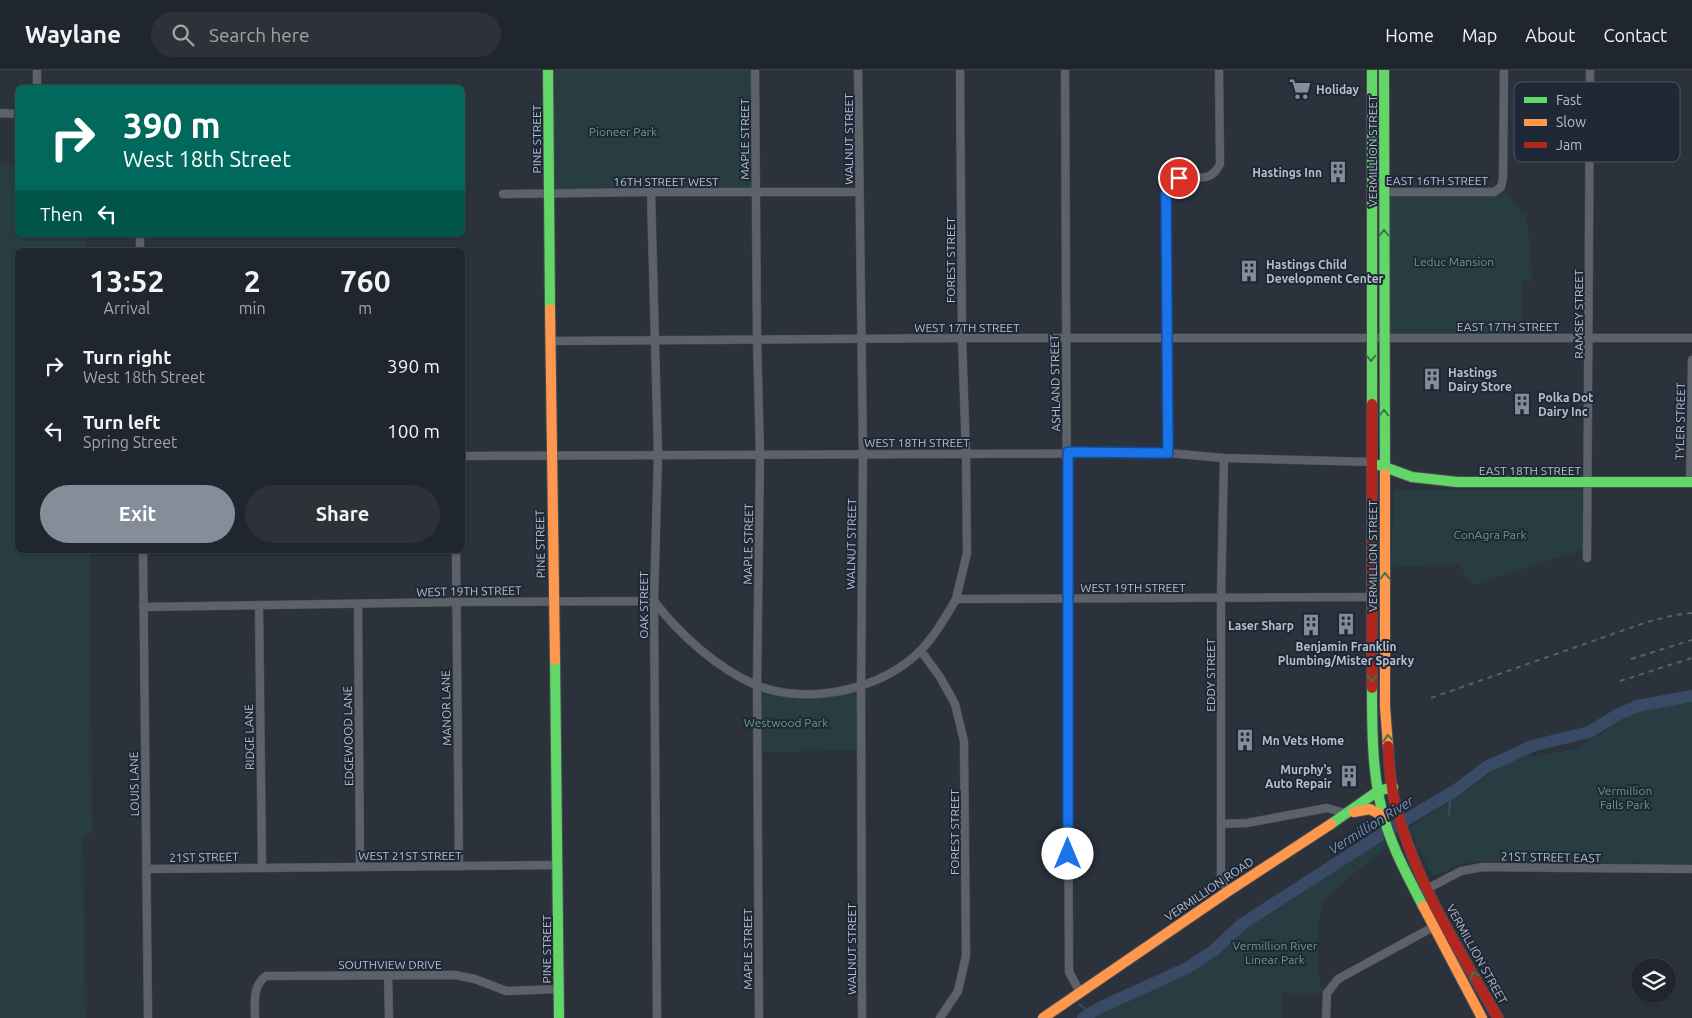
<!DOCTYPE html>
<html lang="en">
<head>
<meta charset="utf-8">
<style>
	:root { --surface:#20262d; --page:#2d3239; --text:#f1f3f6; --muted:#a2a5aa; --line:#3d4349; --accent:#868d9a }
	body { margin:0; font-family:Ubuntu,sans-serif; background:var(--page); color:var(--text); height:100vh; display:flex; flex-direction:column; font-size:19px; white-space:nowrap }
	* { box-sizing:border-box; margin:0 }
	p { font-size:16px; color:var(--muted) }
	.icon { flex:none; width:28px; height:28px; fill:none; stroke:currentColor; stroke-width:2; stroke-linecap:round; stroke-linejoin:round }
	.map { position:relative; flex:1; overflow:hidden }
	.sheet { position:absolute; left:15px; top:178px; width:450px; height:305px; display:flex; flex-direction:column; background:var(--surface); border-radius:8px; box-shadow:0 1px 4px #0004,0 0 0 1px var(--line) }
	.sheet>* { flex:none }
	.guide { position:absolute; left:15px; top:15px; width:450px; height:152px; border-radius:8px; box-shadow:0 1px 4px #0004,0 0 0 1px var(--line); background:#00695c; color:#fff; overflow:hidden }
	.controls { position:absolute; left:1631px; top:888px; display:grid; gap:10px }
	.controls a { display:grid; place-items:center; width:45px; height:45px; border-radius:50%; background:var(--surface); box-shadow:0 1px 4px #0004,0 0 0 1px var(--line); font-size:25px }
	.pin { position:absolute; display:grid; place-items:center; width:42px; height:42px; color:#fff; margin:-21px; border:2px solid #fff; border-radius:50%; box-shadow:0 1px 5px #0007 }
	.me { position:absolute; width:55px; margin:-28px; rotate:0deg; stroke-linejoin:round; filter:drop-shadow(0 0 4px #0008) }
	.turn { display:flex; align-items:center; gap:18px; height:105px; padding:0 25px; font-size:22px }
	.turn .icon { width:65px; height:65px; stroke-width:2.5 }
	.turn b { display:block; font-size:35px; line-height:42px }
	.then { display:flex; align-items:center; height:48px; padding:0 25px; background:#0003; gap:10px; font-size:19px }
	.eta { display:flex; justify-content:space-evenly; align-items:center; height:85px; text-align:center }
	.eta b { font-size:30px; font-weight:700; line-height:35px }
	.action { display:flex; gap:10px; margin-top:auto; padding:10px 25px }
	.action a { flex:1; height:58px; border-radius:30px; background:var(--accent); color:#fff; font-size:20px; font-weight:700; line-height:58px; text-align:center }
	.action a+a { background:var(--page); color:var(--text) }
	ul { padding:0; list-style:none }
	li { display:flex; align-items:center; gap:15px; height:65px; padding:0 25px }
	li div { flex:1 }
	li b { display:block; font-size:19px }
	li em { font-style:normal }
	header { display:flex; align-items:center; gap:30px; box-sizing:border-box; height:70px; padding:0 25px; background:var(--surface); border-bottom:1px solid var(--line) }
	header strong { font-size:24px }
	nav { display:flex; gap:28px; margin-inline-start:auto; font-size:18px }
	.search { width:350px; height:45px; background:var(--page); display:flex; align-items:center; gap:12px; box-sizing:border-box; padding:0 18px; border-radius:28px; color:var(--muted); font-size:19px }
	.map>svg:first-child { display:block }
</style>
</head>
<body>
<header>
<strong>Waylane</strong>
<div class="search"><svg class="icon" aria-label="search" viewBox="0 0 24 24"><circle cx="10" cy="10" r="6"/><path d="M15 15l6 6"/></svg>Search here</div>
<nav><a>Home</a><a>Map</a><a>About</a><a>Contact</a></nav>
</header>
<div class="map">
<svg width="1692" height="948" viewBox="0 0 1692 948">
	<rect width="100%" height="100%" fill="#2b323c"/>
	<g fill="#283d42">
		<polygon points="548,0 755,0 755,122 548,124"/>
		<polygon points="0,94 17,94 18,165 87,165 87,180 18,180 18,480 90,480 92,764 83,764 85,948 0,948"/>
		<polygon points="1501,117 1518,137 1520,143 1526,142 1531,188 1532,211 1522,211 1522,267 1384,268 1384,121 1494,122"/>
		<polygon points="1394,420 1582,420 1582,478 1573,483 1471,515 1459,494 1391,497"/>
		<polygon points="757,615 793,623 861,616 862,680 757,682"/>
		<polygon points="1692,629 1692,794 1482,791 1462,794 1433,806 1416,773 1410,757 1464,722 1499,697 1527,684 1535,687 1575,679 1601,664 1616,649 1634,639"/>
		<polygon points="1382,764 1387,778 1358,800 1327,828 1323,834 1319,846 1317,902 1323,920 1327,923 1282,923 1281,948 1083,948 1099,938 1187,898 1213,881 1242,854"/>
	</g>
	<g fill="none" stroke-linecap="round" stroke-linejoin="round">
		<g stroke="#384a66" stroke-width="2">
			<polyline points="1449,745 1450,731 1456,720"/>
			<polyline points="1079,934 1090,943"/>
		</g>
		<polyline stroke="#384a66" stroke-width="12" points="1083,948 1099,938 1187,898 1213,881 1242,854 1382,764 1456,720 1486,697 1532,676 1589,662 1617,645 1637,636 1692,626"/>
		<g stroke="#484d54" stroke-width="9">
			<g id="street">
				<polyline points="37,0 37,18"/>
				<polyline points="755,0 757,269 760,384 757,615 759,948"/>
				<polyline points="858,0 863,384 861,616 862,948"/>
				<polyline points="1065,0 1069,902 1080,922"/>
				<polyline points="0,43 18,44"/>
				<polyline points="651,122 658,385 654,531 657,948"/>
				<polyline points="1381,122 1494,122 1501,117 1503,108 1504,0"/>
				<polyline points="503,124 651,122 859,122"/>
				<polyline points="140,165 140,180"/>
				<polyline points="550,271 962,268 1692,268"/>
				<path d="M 1168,383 L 1166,123 L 1169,113 C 1173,111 1176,109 1181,108 C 1199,105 1210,114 1220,94 L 1219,0"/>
				<polyline points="462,386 1168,383 1224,388 1372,392"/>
				<polyline points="1224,388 1221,528 1221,806 1227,822"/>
				<polyline points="1690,412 1692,290"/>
				<polyline points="143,480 148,948"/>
				<polyline points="456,480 459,796"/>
				<polyline points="1587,488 1590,0"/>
				<polyline points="956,529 967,483 966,384 962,268 960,0"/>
				<polyline points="358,534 360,797"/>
				<polyline points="259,535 262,798"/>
				<path d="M 143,537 L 457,532 L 654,531 C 679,564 718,599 756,615 C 807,636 884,620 922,579 C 936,564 946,547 956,529 L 1375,527"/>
				<polyline points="921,581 940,607 955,634 964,671 966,886 958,921 940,948"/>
				<polyline points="1222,754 1247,753 1327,738 1348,744"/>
				<polyline points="147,799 558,795"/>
				<polyline points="1425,820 1461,801 1483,797 1692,799"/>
				<polyline points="388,905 389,948"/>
				<path d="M 255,948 C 255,933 252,916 266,906 L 455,905 L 475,909 L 506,921 L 559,919"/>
				<polyline points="1326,948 1327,923 1338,909 1435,856"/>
			</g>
		</g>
		<g stroke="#484d54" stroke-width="12">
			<g id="fast">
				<polyline points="548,0 550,239"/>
				<polyline points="1372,0 1372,334"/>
				<polyline points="1384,0 1385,404"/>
				<polyline points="1379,395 1412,407 1457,412 1692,412"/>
				<polyline points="555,590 559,948"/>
				<path d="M 1372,618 C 1372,663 1372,711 1386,755 C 1395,783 1409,809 1423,836"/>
				<polyline points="1331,754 1378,721 1393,717"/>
			</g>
		</g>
		<g stroke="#484d54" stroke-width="12">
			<g id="slow">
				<polyline points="550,239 555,590"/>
				<polyline points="1385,404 1385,637 1388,676"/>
				<polyline points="1354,742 1370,739 1383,746"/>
				<polyline points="1423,836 1482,948"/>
				<polyline points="1043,948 1227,822 1331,754"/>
			</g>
		</g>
		<g stroke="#484d54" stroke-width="12">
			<g id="jam">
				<polyline points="1372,334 1372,618"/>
				<path d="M 1388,676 C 1389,693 1390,711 1394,729 C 1413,808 1458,878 1498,948"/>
			</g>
		</g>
		<use href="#street" stroke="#5d6169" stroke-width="8"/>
		<use href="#fast" stroke="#63d668" stroke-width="10"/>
		<use href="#slow" stroke="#ff974d" stroke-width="10"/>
		<use href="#jam" stroke="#b3261e" stroke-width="10"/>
		<g stroke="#5a6068" stroke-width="2" stroke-dasharray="5 5" stroke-linecap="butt">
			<polyline points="1631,589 1692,570"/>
			<polyline points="1620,611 1692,588"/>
			<polyline points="1431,628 1647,552 1675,545 1692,543"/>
		</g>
	</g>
	<defs><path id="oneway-chevron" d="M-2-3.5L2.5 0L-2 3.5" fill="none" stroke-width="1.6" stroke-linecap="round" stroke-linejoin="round" transform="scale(1.25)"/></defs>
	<g stroke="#3d764d">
		<use href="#oneway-chevron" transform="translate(1384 163) rotate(-90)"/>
		<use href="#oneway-chevron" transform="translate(1371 288) rotate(90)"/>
		<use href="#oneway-chevron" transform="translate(1384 343) rotate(-90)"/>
		<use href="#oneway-chevron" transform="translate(1385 506) rotate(-90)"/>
		<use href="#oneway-chevron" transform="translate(1372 608) rotate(90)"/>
		<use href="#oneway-chevron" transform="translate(1388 668) rotate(-95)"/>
		<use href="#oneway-chevron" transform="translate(1474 905) rotate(-119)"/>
	</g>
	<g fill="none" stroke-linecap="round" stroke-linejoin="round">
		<g stroke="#114b97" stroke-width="12">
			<polyline id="route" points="1068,784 1068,382 1168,383 1166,123 1169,113 1179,108"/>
		</g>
		<use href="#route" stroke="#1a73e8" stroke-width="9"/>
	</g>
	<defs>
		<g id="supermarket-bare" transform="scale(1.725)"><path d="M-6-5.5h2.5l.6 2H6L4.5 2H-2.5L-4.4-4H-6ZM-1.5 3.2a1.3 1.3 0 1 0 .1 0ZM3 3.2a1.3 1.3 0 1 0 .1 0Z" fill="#868d9a" stroke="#1e2837" stroke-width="2.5" paint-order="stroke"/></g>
		<g id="building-bare" transform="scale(1.725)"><path d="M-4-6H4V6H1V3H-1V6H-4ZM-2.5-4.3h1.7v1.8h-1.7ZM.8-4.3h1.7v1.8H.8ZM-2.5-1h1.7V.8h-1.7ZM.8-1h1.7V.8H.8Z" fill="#868d9a" stroke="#1e2837" stroke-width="2.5" paint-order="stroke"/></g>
	</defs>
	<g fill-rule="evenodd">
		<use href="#supermarket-bare" x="1300" y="19"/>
		<use href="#building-bare" x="1338" y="102"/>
		<use href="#building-bare" x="1249" y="201"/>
		<use href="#building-bare" x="1432" y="309"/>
		<use href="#building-bare" x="1522" y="334"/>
		<use href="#building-bare" x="1346" y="554"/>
		<use href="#building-bare" x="1311" y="555"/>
		<use href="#building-bare" x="1245" y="670"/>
		<use href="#building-bare" x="1349" y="706"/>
	</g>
	<g text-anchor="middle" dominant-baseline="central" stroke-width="4" stroke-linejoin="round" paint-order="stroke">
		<g font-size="12" font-weight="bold" fill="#b7becc" stroke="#1e2837" text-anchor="start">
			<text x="1316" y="19">Holiday</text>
			<text x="1322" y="102" text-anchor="end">Hastings Inn</text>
			<text x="1266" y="194">Hastings Child<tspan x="1266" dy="14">Development Center</tspan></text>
			<text x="1448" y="302">Hastings<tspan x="1448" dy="14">Dairy Store</tspan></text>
			<text x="1538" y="327">Polka Dot<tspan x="1538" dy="14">Dairy Inc</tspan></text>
			<text x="1294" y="555" text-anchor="end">Laser Sharp</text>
			<text x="1346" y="576" text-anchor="middle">Benjamin Franklin<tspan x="1346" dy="14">Plumbing/Mister Sparky</tspan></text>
			<text x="1262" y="670">Mn Vets Home</text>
			<text x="1332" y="699" text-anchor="end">Murphy's<tspan x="1332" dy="14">Auto Repair</tspan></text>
		</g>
		<g font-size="12" fill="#6d9d79" stroke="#1e2837">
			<text x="623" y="61">Pioneer Park</text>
			<text x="1454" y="191">Leduc Mansion</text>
			<text x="1490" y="464">ConAgra Park</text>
			<text x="786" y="652">Westwood Park</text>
			<text x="1625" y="720">Vermillion<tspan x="1625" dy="14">Falls Park</tspan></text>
			<text x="1275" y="875">Vermillion River<tspan x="1275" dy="14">Linear Park</tspan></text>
		</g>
		<g font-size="12" fill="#b7becc" stroke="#1e2837">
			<text transform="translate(536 69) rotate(-90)">PINE STREET</text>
			<text transform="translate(744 69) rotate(-90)">MAPLE STREET</text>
			<text transform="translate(848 69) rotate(-90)">WALNUT STREET</text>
			<text transform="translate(1372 81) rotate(-90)">VERMILLION STREET</text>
			<text x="1437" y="110">EAST 16TH STREET</text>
			<text x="666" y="111">16TH STREET WEST</text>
			<text transform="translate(950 190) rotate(-90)">FOREST STREET</text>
			<text transform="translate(1578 244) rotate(-90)">RAMSEY STREET</text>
			<text x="1508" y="256">EAST 17TH STREET</text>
			<text x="967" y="257">WEST 17TH STREET</text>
			<text transform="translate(1055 313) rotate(-91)">ASHLAND STREET</text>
			<text transform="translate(1680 351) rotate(-89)">TYLER STREET</text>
			<text x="917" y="372">WEST 18TH STREET</text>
			<text x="1530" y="400">EAST 18TH STREET</text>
			<text transform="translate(540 474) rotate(-91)">PINE STREET</text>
			<text transform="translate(748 474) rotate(-89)">MAPLE STREET</text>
			<text transform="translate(851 474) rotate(-89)">WALNUT STREET</text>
			<text transform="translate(1372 486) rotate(-90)">VERMILLION STREET</text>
			<text x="1133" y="517">WEST 19TH STREET</text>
			<text transform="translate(469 521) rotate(-1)">WEST 19TH STREET</text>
			<text transform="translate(643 535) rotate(-90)">OAK STREET</text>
			<text transform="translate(1210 605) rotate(-90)">EDDY STREET</text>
			<text transform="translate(446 638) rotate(-91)">MANOR LANE</text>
			<text transform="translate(348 666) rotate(-91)">EDGEWOOD LANE</text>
			<text transform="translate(249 667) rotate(-91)">RIDGE LANE</text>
			<text transform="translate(134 714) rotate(-91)">LOUIS LANE</text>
			<text transform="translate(954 762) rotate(-90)">FOREST STREET</text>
			<text x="410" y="785">WEST 21ST STREET</text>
			<text transform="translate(204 787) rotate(-1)">21ST STREET</text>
			<text transform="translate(1551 787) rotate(1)">21ST STREET EAST</text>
			<text transform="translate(1209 819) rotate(-34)">VERMILLION ROAD</text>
			<text transform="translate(546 879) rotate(-90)">PINE STREET</text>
			<text transform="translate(747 879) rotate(-90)">MAPLE STREET</text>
			<text transform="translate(851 879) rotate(-90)">WALNUT STREET</text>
			<text transform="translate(1477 884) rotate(61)">VERMILLION STREET</text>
			<text x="390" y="894">SOUTHVIEW DRIVE</text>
		</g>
		<g font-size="14" font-style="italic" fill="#7d93b4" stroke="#1e2837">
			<text transform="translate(1371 755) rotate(-32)">Vermillion River</text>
		</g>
	</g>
	<rect x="1514" y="12" width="166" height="80" rx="8" fill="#1e2837" stroke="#4c5564" stroke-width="1"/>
	<rect x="1524" y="27" width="23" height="6" fill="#63d668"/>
	<rect x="1524" y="49" width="23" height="7" fill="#ff974d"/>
	<rect x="1524" y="72" width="23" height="6" fill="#b3261e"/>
	<g font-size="14" fill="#b7becc">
		<text x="1556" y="35">Fast</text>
		<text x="1556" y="57">Slow</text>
		<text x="1556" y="80">Jam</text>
	</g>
</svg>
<div class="controls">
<a><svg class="icon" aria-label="layers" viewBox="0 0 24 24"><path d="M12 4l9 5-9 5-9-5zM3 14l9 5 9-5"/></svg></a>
</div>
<div class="pin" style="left:1179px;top:108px;background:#d93025"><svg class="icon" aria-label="arrive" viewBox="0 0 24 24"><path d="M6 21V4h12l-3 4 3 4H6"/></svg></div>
<svg class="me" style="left:1068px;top:784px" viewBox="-20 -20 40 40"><circle r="19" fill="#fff"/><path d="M0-13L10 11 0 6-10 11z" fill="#1a73e8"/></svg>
<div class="guide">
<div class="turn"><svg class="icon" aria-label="right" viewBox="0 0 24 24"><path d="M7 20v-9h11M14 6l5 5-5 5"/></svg><div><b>390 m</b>West 18th Street</div></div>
<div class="then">Then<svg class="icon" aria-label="left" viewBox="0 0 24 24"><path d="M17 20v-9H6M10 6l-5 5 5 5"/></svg></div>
</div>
<section class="sheet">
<div class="eta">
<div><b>13:52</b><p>Arrival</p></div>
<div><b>2</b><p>min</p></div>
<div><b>760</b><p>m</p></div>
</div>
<ul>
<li><svg class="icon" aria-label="right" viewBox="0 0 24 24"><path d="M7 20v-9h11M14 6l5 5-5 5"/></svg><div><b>Turn right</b><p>West 18th Street</p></div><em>390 m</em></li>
<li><svg class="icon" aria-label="left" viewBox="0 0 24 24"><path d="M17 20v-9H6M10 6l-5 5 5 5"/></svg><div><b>Turn left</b><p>Spring Street</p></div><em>100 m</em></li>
</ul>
<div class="action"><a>Exit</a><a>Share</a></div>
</section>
</div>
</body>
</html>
